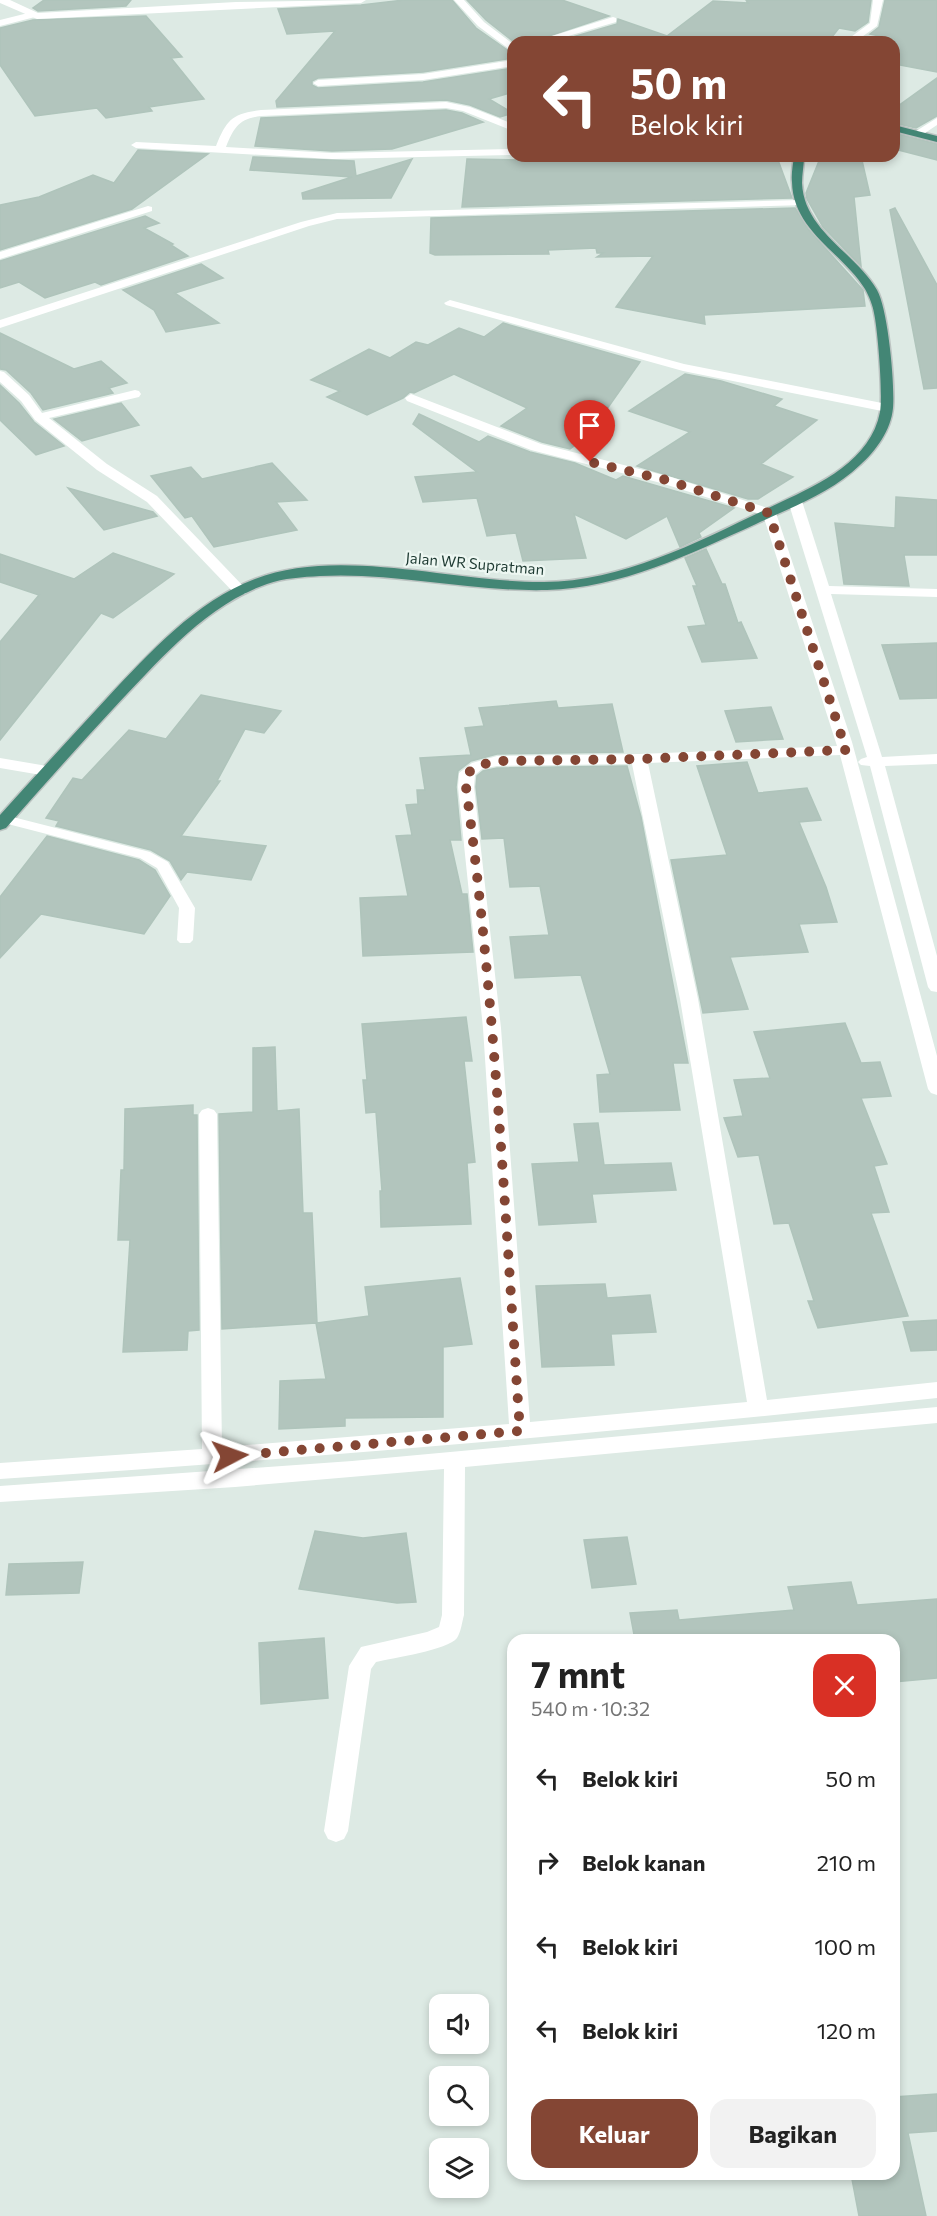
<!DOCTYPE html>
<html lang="id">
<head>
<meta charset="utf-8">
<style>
	:root { --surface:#fff; --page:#f2f2f2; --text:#222; --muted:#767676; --accent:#844634 }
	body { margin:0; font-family:Commissioner,sans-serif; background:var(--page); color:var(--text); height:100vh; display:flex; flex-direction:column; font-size:22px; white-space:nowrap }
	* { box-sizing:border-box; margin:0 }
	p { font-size:20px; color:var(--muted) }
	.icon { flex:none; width:33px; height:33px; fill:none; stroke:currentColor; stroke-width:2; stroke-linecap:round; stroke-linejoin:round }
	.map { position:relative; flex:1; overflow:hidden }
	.drawer { position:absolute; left:507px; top:1634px; width:393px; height:546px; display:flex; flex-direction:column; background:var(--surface); border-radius:18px; box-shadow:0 3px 9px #0003 }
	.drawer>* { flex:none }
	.guide { position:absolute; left:507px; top:36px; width:393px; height:126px; border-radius:18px; box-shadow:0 3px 9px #0003; background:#844634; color:#fff; overflow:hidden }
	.buttons { position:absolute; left:429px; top:1994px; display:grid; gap:12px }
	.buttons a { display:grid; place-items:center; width:60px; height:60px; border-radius:12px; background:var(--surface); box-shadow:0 3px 9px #0003; font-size:30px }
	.pin { position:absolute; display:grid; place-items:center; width:51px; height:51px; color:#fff; margin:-62px -26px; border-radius:50% 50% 50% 0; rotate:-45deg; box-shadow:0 0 6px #0007 }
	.pin .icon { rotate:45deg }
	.me { position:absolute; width:66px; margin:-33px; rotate:86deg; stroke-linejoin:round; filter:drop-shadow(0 0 4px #0008) }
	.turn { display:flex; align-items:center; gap:21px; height:126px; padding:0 24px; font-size:27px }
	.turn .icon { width:78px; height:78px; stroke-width:2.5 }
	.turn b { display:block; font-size:42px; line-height:51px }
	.round { display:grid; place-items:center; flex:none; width:63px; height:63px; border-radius:18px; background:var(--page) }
	.summary { display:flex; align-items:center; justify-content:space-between; height:102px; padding:0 24px }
	h1 { font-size:36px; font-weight:700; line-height:45px }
	.cta { display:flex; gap:12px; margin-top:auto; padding:12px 24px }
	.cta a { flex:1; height:69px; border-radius:18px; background:var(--accent); color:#fff; font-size:24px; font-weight:700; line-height:69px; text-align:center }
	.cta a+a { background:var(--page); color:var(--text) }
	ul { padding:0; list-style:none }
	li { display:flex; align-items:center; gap:18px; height:84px; padding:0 24px }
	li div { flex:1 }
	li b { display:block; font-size:22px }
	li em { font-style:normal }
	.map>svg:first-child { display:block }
</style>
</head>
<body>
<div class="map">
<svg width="937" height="2216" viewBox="0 0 937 2216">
	<rect width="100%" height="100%" fill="#ddeae4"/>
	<g fill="#b2c5bd" stroke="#afc4bb" stroke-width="1.5">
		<polygon points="44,0 131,0 126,6 38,11 33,8"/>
		<polygon points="404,0 452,0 476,28 513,54 513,58 423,72 318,78 312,81 312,85 318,88 423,82 513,68 513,92 489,99 513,113 500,117 470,105 446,100 277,107 276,101 335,31 287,34 278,9 361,5"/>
		<polygon points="467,0 562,0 609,16 531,42 514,42 486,20"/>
		<polygon points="746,0 871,0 868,22 855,31 839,28 828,42 556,42 617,24 618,19 667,36 713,1 748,3"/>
		<polygon points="885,0 937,0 937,72 894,64 894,39 870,34 879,27"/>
		<polygon points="146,16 182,57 171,58 204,99 149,107 152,111 106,118 97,108 35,116 0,65 0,28 33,20"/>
		<polygon points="937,78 937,116 916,128 894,123 894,109"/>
		<polygon points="446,110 462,113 483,122 392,149 332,151 255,146 261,118"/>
		<polygon points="894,133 937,144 937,160 894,149"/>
		<polygon points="138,150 208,154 132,209 0,250 0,205 39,197 93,175 114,183"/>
		<polygon points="578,156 769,156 771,160 778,160 792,198 462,207 467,159 577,161"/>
		<polygon points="821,156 861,156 870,195 854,197 861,266 823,227 807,199 806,193"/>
		<polygon points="253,157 354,161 356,176 412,159 391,198 303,199 302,193 352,177 250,170"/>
		<polygon points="795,208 808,229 863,290 865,306 704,315 705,324 616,307 653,256 597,257 603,253 597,253 596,248 548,250 549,254 435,255 430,253 431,218"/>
		<polygon points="895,208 937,285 937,388 924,389 890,210"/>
		<polygon points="145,216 159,223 144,228 173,244 171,245 188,256 101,285 95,282 45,298 19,282 0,288 0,261"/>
		<polygon points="201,264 223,278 175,293 219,323 166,332 154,310 123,290"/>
		<polygon points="503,323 640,362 588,436 570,449 542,442 501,426 527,408 454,374 414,393 410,392 403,398 367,415 327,397 340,391 311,380 369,349 390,358 416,342 428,345 459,328 484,337"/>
		<polygon points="0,333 74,369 101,361 127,383 109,388 113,393 43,410 31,393 6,370 0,369"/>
		<polygon points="685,374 721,381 782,399 774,406 817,420 761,464 793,477 758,499 748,499 637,466 690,432 629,411"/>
		<polygon points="0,385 19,403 34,422 64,446 36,455 0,420"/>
		<polygon points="121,403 139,425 82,441 54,419"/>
		<polygon points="419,414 479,442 488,436 530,452 575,463 616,480 623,476 734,508 699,533 701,537 680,547 667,516 626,539 574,514 586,558 523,561 516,533 487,536 477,498 423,502 415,477 477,472 413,424"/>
		<polygon points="272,463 307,500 276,502 297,530 214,547 192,516 185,518 151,476 191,467 202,479"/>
		<polygon points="68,488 153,512 157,516 104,530"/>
		<polygon points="896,497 937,500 937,555 904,555 909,586 844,584 835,523 895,528"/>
		<polygon points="706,549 722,584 725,584 738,623 741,622 757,658 702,662 688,627 706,625 693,586 697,586 685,558"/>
		<polygon points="113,553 174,574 113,618 101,613 0,740 0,642 39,595 0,582 0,554 74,579"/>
		<polygon points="937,643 937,698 900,699 882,645"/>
		<polygon points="201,695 281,711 264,733 245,729 217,781 220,781 181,836 266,846 251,880 187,872 181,880 170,861 151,850 56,826 59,821 46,818 73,778 82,780 129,730 166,739"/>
		<polygon points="556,701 558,708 612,704 623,752 497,754 471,761 458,771 456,787 461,840 450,840 462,894 467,894 473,952 363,956 360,898 408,896 396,836 412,835 406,805 418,804 417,790 425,790 420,758 471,755 465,728 484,726 479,708"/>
		<polygon points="771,707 783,739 736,742 725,711"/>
		<polygon points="747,762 758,793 807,788 821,820 799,822 826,887 837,922 799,924 808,952 730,957 748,1009 703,1013 671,860 727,855 697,766"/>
		<polygon points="627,766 641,817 688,1063 673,1063 680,1110 600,1112 597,1075 610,1074 581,975 515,978 510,937 549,935 540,886 510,887 504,838 482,839 476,787 477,776 483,771 497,768"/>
		<polygon points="47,836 139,860 155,870 170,896 144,934 41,914 0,958 0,897"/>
		<polygon points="466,1017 472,1061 464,1061 475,1162 467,1163 471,1224 381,1227 380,1191 382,1191 376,1112 366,1113 363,1080 367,1080 362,1024"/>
		<polygon points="845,1023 861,1063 880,1062 891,1096 861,1098 887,1164 874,1166 889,1212 871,1213 908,1316 818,1328 808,1301 814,1301 789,1223 774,1224 759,1155 738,1157 724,1118 743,1116 734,1080 770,1078 754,1032"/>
		<polygon points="275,1047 277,1111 299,1109 303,1213 312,1213 317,1323 369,1316 365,1287 460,1278 472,1344 443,1347 443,1417 345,1418 345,1426 279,1429 280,1381 326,1379 316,1323 222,1329 219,1114 253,1112 253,1048"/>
		<polygon points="193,1105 193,1115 197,1115 199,1330 188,1331 187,1350 123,1352 130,1240 118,1240 121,1170 124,1170 125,1109"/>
		<polygon points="598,1123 604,1165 671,1163 676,1190 592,1194 596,1222 539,1225 532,1164 579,1162 574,1124"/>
		<polygon points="605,1284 607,1298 650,1295 656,1332 611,1334 614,1365 542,1367 536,1286"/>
		<polygon points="937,1320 937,1350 911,1351 903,1322"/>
		<polygon points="315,1531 363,1538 406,1533 416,1602 397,1603 299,1589"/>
		<polygon points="627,1537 636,1584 592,1588 584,1540"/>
		<polygon points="83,1562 79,1593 6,1595 9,1564"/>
		<polygon points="851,1582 857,1605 937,1599 937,1678 894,1682 894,1640 635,1640 630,1613 677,1610 679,1620 794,1610 788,1587"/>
		<polygon points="324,1638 328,1698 261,1704 259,1643"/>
		<polygon points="937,2094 937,2131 908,2133 926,2216 859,2216 851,2174 894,2174 894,2097"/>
	</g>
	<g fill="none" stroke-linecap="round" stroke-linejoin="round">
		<g stroke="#bcc4c2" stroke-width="3">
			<g id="trunk">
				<polygon points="894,125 937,136 937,142 894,131"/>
				<path d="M 794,156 L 804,156 C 804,165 802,174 802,183 C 804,231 855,252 877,290 C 888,309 895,385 893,408 C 891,430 876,451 860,465 C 831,493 792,507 756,524 C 690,554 621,588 547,590 C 471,592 396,572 320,576 C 303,577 284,578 267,584 C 204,606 158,662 113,709 C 77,748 41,788 6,828 L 0,830 L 0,815 C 35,776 71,737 107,698 C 150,652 195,602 255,579 C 340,546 455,583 544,582 C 628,581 707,537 781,502 C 820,484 871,460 880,412 C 883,396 878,331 874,313 C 873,306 869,296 865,289 C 842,252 793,231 792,182 C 791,174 793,165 794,156 Z"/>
			</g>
		</g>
		<g fill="#fff" fill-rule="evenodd">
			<polygon points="32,12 36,15 35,17 0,26 0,20"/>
			<polygon points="5,815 150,852 168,862 195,908 193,940 190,943 180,943 177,940 179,908 157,868 140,858 0,822 0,816"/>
		</g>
		<g fill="#fff" fill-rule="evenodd">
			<polygon points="0,0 10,0 38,13 236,2 366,0 361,3 37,19 0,3"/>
			<polygon points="454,0 464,0 484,22 513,44 513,52 478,26"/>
			<polygon points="873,0 883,0 877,26 855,42 844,42 870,23"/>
			<polygon points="613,17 616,18 616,22 548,42 533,42"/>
			<polygon points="513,60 513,66 423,80 318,86 313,83 318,80 423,74"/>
			<path d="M 446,102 L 470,107 L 513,124 L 513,131 L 463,111 L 446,108 L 261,116 C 239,119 234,127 226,147 L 332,153 L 513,149 L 513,155 L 332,159 L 136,148 L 131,145 L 136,142 L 216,146 C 227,119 232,114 261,110 Z"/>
			<polygon points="937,118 937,125 922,135 913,133"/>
			<polygon points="800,200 805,203 804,205 337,219 309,226 0,328 0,320 301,222 337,213"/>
			<polygon points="148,206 152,207 152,211 0,259 0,252"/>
			<polygon points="450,300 684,364 887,404 893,408 887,412 683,371 446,305 444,303"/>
			<polygon points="0,371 4,372 29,395 42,413 135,390 139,391 141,394 139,397 49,418 107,464 157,496 245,588 247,591 245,594 235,594 147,502 97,470 35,420 21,401 0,382"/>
			<path d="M 411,394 L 541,444 L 671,477 L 774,510 L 776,513 L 852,742 L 937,1056 L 937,1095 L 931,1093 L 928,1089 L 840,755 L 648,763 L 698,999 L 767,1400 L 937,1382 L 937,1398 C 625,1432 313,1458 0,1479 L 0,1463 L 202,1449 L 199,1114 L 202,1110 L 208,1108 L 214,1110 L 217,1114 L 222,1447 L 509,1424 L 483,1028 L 458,787 L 459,773 L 472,763 L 497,756 L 639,754 L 837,746 L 763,515 L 661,483 L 531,450 L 407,401 L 405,398 ZM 632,764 L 680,999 L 747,1402 L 530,1422 L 501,1028 L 474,787 L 475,775 L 482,769 L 497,766 Z"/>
			<polygon points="795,497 802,501 829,586 937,589 937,597 831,594 882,757 937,754 937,764 885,766 937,956 937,992 931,991 928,987 870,766 861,765 858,762 861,759 867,757 788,501"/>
			<polygon points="0,758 47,766 55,771 47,776 0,768"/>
			<path d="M 937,1407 L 937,1423 L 465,1467 L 464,1615 C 462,1622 461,1632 457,1638 C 448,1650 393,1658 376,1662 L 371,1669 L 348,1831 L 344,1839 L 336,1842 L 328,1839 L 324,1831 L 349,1666 L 361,1647 L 427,1632 L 439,1627 L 442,1615 L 444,1469 L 235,1487 L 0,1502 L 0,1486 L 352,1461 Z"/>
		</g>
		<use href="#trunk" fill="#438675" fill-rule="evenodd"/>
	</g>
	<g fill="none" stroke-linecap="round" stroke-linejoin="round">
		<path stroke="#844634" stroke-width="10" stroke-dasharray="0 18" d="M 230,1456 L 520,1431 C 505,1217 495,1000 466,787 L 468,773 L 477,766 L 497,761 L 639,759 L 846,750 L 769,513 L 666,480 L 590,462"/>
	</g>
	<g text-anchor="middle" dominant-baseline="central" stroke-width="4.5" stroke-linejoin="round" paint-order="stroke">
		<g font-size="15" fill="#1e3a32" stroke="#edf7f2">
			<text transform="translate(475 563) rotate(5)">Jalan WR Supratman</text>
		</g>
	</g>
</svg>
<div class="buttons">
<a><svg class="icon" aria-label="sound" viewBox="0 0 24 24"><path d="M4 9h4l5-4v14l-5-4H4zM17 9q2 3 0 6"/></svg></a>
<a><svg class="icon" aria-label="search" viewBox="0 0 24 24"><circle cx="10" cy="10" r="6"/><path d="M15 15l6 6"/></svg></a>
<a><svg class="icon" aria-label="layers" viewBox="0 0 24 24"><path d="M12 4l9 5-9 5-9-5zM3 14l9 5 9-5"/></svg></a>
</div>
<div class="pin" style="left:590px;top:462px;background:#d93025"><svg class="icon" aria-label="arrive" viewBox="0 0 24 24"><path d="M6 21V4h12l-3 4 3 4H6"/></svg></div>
<svg class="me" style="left:230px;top:1456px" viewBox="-20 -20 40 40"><path d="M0-17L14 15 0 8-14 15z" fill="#844634" stroke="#fff" stroke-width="4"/></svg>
<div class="guide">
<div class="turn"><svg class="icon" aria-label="left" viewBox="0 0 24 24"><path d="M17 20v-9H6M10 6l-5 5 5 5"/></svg><div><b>50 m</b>Belok kiri</div></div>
</div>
<section class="drawer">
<div class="summary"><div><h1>7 mnt</h1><p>540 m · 10:32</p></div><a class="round" style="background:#d93025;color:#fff"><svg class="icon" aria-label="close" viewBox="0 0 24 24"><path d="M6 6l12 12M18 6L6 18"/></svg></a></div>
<ul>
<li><svg class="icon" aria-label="left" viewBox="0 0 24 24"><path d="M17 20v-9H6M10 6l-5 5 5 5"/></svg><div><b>Belok kiri</b></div><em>50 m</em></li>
<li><svg class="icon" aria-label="right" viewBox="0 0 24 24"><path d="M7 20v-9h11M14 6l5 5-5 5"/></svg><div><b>Belok kanan</b></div><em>210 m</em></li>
<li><svg class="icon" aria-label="left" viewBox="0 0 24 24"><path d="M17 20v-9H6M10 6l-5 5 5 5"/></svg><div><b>Belok kiri</b></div><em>100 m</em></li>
<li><svg class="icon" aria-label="left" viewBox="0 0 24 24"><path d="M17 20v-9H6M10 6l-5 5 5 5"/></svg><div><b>Belok kiri</b></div><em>120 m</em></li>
</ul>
<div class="cta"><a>Keluar</a><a>Bagikan</a></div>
</section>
</div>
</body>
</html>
